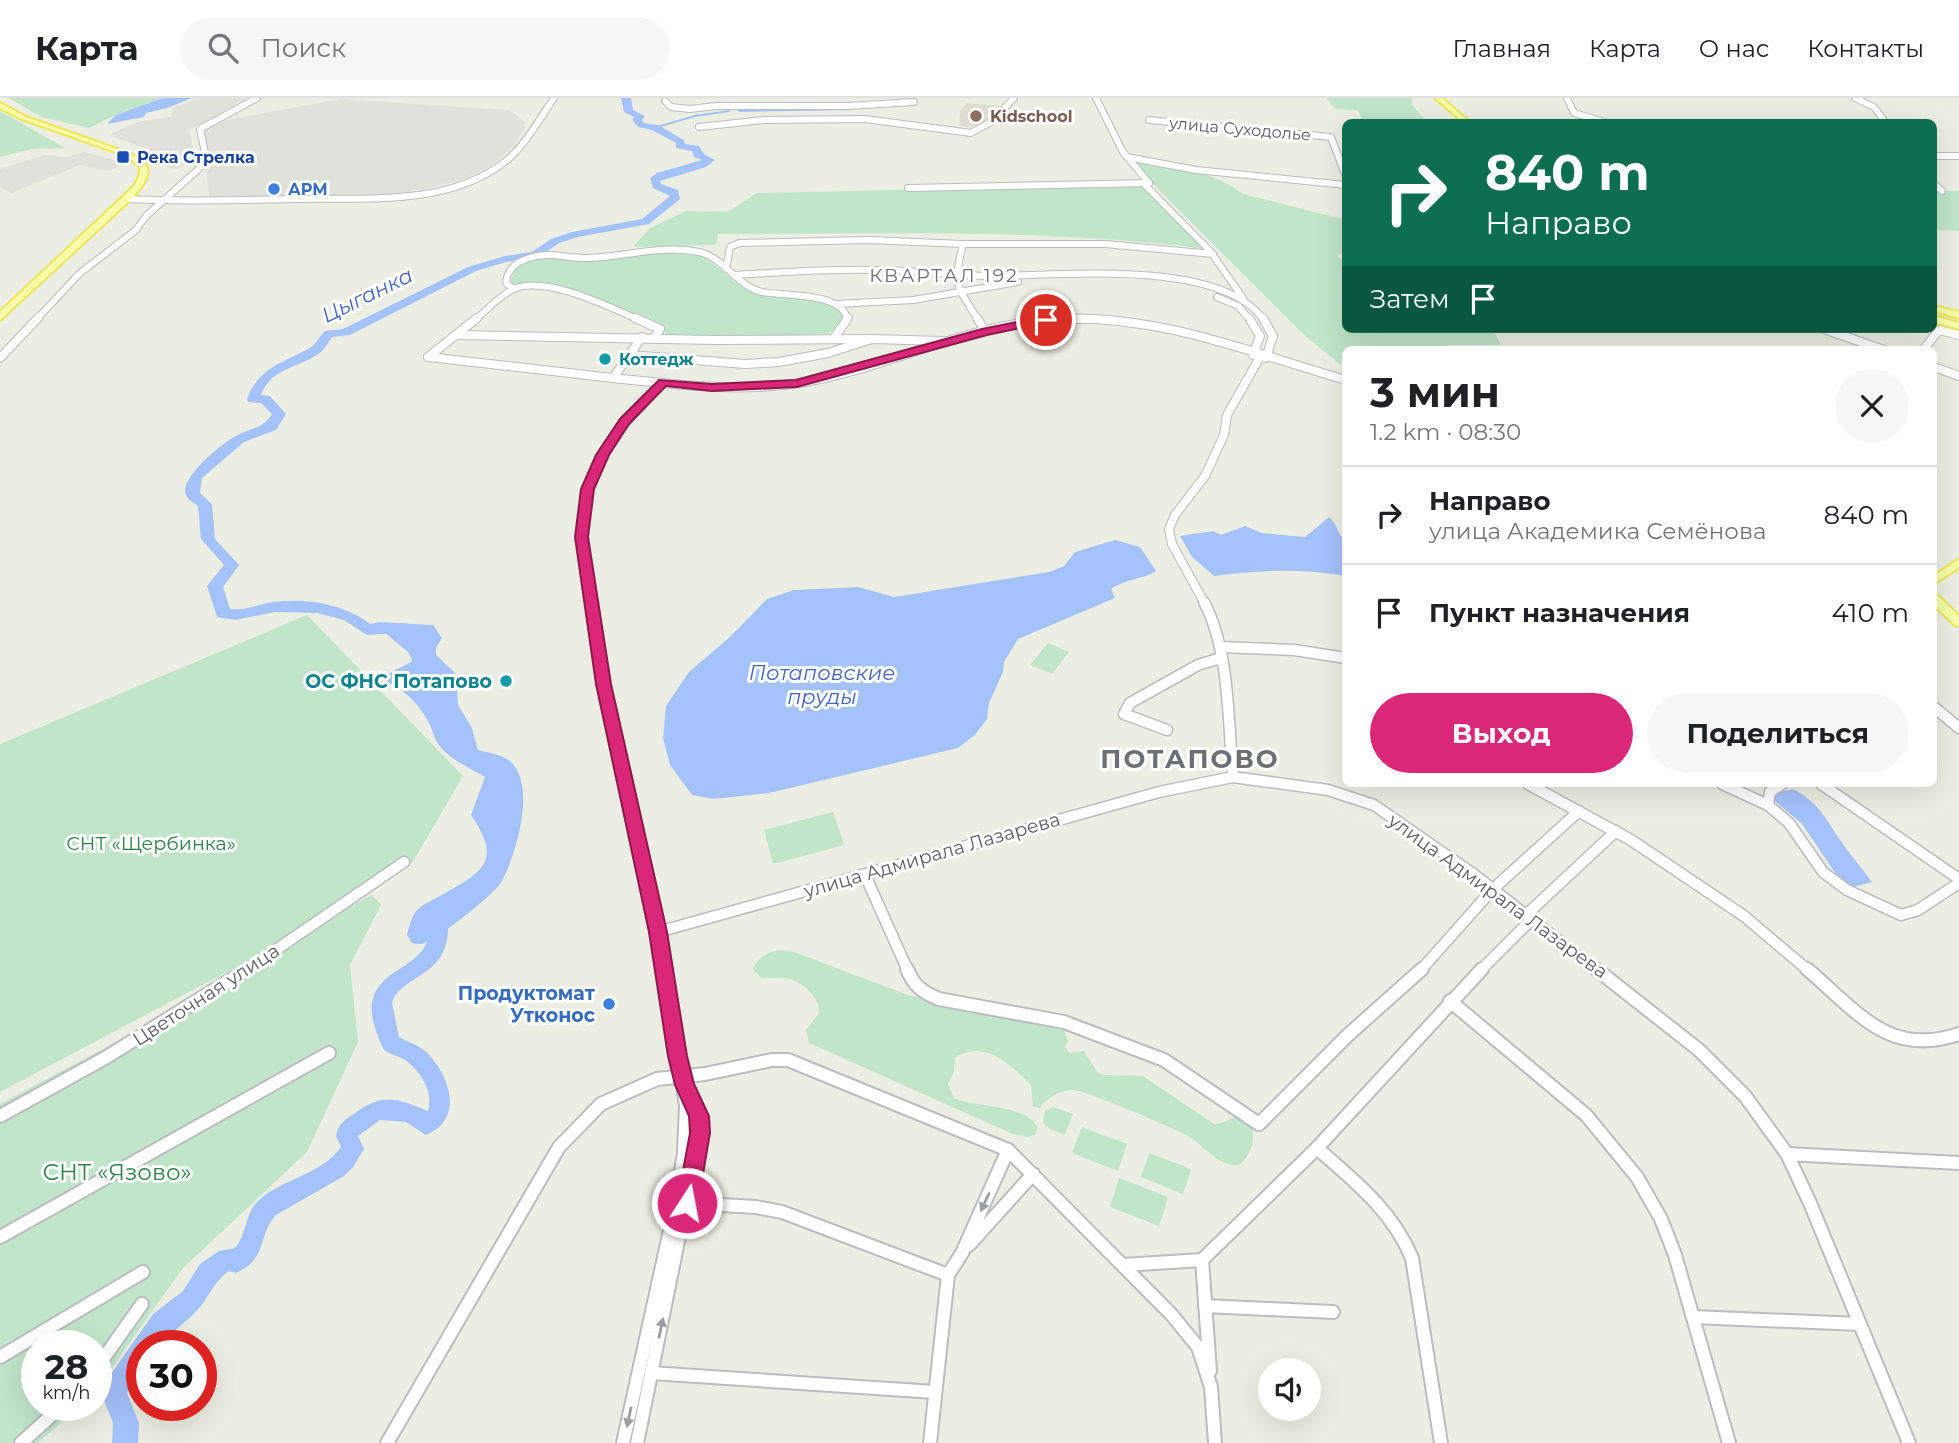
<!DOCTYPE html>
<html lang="ru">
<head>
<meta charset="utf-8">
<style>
	:root { --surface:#fff; --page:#f6f6f6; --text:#202124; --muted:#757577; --line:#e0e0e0; --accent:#db2777 }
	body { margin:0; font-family:Montserrat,sans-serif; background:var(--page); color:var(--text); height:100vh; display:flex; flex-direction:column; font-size:26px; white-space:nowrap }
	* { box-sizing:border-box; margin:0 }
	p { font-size:23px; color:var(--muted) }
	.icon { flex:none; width:38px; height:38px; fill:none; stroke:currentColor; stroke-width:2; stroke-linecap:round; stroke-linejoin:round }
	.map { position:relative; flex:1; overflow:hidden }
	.panel { position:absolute; left:1342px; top:248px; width:595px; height:441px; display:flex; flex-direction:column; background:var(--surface); border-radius:10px; box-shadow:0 7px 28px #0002 }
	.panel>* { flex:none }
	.hud { position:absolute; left:1342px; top:21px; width:595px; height:214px; border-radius:10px; box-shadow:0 7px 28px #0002; background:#0b6e4f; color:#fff; overflow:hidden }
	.controls { position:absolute; left:1258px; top:1260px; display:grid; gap:14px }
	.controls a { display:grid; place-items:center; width:63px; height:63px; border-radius:50%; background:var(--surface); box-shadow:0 7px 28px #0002; font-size:35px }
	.speed { position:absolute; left:21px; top:1232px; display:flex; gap:14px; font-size:35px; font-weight:700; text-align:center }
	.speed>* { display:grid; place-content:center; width:91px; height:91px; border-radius:50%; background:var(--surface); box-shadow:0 7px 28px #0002; line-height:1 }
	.speed small { font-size:18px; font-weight:400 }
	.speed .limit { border:10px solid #d22; background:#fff; color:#111 }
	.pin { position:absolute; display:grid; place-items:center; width:60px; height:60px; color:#fff; margin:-30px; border:4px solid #fff; border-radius:50%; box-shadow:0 2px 7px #0007 }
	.me { position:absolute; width:77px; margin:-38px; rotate:11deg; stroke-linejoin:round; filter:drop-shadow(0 0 5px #0008) }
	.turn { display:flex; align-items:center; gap:24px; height:147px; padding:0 28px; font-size:32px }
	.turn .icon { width:91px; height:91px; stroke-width:2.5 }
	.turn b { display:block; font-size:49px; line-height:60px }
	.then { display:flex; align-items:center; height:66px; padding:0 28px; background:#0003; gap:14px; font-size:26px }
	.round { display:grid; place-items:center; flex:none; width:74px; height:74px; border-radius:37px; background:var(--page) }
	.overview { display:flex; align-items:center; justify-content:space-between; height:119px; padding:0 28px }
	h1 { font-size:42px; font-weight:700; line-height:52px }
	.cta { display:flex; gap:14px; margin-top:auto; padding:14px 28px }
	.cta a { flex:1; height:80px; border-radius:42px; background:var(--accent); color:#fff; font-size:28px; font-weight:700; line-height:80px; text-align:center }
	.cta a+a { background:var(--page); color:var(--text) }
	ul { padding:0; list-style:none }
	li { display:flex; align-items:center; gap:21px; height:98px; padding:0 28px; border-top:2px solid var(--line) }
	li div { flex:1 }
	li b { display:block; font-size:26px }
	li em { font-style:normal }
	header { display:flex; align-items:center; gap:42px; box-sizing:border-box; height:98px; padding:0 35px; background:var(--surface); border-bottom:2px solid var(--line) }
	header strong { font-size:33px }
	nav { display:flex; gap:38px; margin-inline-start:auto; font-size:24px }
	.search { width:490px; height:63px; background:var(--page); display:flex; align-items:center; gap:18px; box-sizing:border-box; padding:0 24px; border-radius:38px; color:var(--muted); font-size:26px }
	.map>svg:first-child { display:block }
</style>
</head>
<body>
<header>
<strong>Карта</strong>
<div class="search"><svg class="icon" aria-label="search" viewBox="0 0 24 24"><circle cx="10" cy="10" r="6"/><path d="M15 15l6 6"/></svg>Поиск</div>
<nav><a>Главная</a><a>Карта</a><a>О нас</a><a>Контакты</a></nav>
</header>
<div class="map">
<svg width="1959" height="1345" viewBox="0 0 1959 1345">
	<rect width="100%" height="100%" fill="#edeee3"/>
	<g fill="#e1e1db">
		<polygon points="199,0 247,0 189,32 196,62 175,72 146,60 153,56 145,53 148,51 108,37 137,24 171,19 172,10"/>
		<polygon points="340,1 509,12 525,24 524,32 513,48 493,67 464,81 423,92 385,97 222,101 209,98 202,31 217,24"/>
		<polygon points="84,54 127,65 109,73 80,67 12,95 0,90 0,71 45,57 66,59"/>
	</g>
	<polygon fill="#ddddd1" points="966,5 1002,8 980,29 959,28 960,14"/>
	<g fill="#c0e5c9">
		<polygon points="9,0 163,0 116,17 89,30 41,19"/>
		<polygon points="1326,0 1412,0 1412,7 1427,24 1363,24 1358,12 1335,11"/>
		<polygon points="0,13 65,50 32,51 0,59"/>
		<path d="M 1134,63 C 1170,70 1214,72 1243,96 L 1346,122 L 1346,155 L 1337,157 L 1346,166 L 1346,231 L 1493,231 L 1501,247 L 1449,247 L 1440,252 L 1346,252 L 1346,271 L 1304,237 L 1133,66 Z"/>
		<path d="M 1142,86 L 1205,151 C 1045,130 880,136 718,136 L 716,147 L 633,149 L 649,131 L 686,113 L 728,114 L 757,95 Z"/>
		<polygon points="1934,93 1959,93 1959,133 1934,132"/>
		<path d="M 686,154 C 718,158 729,189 757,195 C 781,200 830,196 845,219 L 842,225 L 828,236 L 746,240 L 665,238 L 664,228 L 552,186 L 510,186 L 515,171 L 530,162 L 544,160 L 578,163 L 623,156 Z"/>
		<polygon points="307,517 463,678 412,765 247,863 372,797 381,807 350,867 358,944 307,1054 183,1170 96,1292 96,1248 37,1248 37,1307 81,1307 38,1345 0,1345 0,1006 217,890 238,868 0,994 0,646"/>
		<polygon points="1048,545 1069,554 1052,576 1030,567"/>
		<polygon points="833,714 844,747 773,766 764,732"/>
		<path d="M 780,852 L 794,854 L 908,897 L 1064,931 L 1068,943 L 1065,949 L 1069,955 L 1084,953 L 1097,974 L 1104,977 L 1143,978 L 1214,1026 C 1222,1026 1228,1021 1235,1020 C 1261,1019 1256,1055 1239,1067 C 1218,1069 1205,1048 1188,1038 C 1176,1031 1083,991 1072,992 C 1061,992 1046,1000 1040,1010 L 1033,1009 L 1031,987 C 1011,967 984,940 955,960 L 954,974 L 948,986 L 954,1000 C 975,1010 1028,1006 1038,1030 L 1035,1037 L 1027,1039 L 1013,1036 L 809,945 L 806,932 L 819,915 C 821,902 804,884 790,881 C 781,879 770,881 761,880 L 753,871 C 758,859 768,854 780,852 Z"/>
		<polygon points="1053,1009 1073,1016 1065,1037 1050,1031 1043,1025 1045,1013"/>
		<polygon points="1082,1029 1127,1046 1118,1073 1072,1055"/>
		<polygon points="1149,1055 1191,1071 1183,1096 1141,1079"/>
		<polygon points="1119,1080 1168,1099 1159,1128 1110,1109"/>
	</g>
	<g fill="#a4c2fc">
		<polygon points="163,0 192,0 167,10 146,15 144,19 107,26 116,17"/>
		<path d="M 1329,419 C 1338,427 1337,436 1346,444 L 1346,478 C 1301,470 1258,472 1214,478 L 1192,459 L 1180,438 L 1213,433 L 1221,437 L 1245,428 L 1262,435 L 1305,439 Z"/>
		<path d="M 1115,442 L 1140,449 L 1156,473 C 1145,481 1127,480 1111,491 L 1115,500 L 1018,541 L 1004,564 L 1003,574 L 989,605 L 987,621 L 975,637 L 958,650 L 769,695 L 714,701 L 692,697 L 670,667 L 663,640 L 666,608 L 689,574 L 732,537 L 767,501 L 794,492 L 858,489 L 894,499 L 1049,474 L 1064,468 L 1075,454 Z"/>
		<path d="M 394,525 L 433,527 L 442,540 L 436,550 L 436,557 L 456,576 L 458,607 L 472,630 L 478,652 C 489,655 503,656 512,665 C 536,690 516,756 502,783 C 495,796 437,842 422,846 C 419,846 415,846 412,845 L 407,837 C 409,829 411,819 417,812 C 423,806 433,802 440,798 C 483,774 503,764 471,717 L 485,679 C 470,670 446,660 437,644 C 434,640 433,634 431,629 C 421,608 406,592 386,584 L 388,576 L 411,564 L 412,561 L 408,554 L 384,534 Z"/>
		<path d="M 1793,691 C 1816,703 1824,717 1838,739 C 1848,754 1861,769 1872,784 L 1853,789 L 1836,776 L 1802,726 L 1774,702 L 1776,695 Z"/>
	</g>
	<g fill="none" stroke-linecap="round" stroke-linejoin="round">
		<g stroke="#a4c2fc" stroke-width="2">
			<polyline points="739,13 851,11"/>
			<polyline points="657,29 695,18 729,13"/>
		</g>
		<g fill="#a4c2fc" fill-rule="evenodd">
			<path d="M 621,0 L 631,0 L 633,12 L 645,18 L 642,22 L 644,25 L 658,27 L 684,42 L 685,46 L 699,48 L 704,56 L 715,62 L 706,69 L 660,83 L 661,86 L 678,92 L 680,101 L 649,126 L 578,139 L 559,145 L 539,159 L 506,164 L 476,173 L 350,237 L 332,239 C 329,243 326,249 322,253 C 302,270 272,268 261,297 L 270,298 L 286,316 L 276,332 L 244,344 L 202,380 L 200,395 L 212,406 L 215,441 L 239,467 L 223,489 L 230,511 C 244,513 259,506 274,504 C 306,500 344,506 370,526 L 380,524 L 414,526 L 416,530 L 414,534 L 367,537 L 344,522 L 317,515 L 275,514 L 235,522 L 217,519 L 207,488 L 224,467 L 201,441 L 198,408 C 194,405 188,402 186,397 C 178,381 223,344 236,338 C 250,330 263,331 272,316 L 261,305 L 248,304 L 247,301 C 259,269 283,265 310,250 C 316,246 319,239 325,233 L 343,231 L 468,169 L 505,158 L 532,154 L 551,141 L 572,134 L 642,121 L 670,98 L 653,90 L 650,80 L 657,75 L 702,62 L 694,59 L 692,53 L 676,50 L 676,45 L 652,32 L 638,29 L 632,22 L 634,19 L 624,14 Z"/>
			<path d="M 439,806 L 446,808 C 449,815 448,822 448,830 C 448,880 400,877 392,905 L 399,939 C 408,944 416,946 424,952 C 449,974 466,1021 426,1037 L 406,1024 L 380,1022 L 358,1038 L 364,1051 L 353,1069 L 344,1078 L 276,1117 C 257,1138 268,1161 236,1175 L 229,1173 C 215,1183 211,1194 201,1208 C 189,1223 172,1232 161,1248 L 142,1248 L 142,1275 L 127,1295 L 139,1325 L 138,1345 L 112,1345 L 113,1325 L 100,1292 L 153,1216 L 183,1193 L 200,1166 L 219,1153 L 235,1150 C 247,1136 245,1114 259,1102 C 284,1080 321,1077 341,1049 L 336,1038 C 338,1027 343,1023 352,1017 C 383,994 396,1000 428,1013 C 434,993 420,973 405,962 C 398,958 390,956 384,952 C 368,918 363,893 398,872 C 409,865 421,857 426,846 C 432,834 426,820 432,808 Z"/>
		</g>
		<g stroke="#bbbbc1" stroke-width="8">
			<g id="minor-far3">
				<polyline points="1096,0 1123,54 1149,85"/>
				<polyline points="1567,0 1574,15 1605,24"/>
				<polyline points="1855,0 1874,9 1885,24"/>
				<polyline points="665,3 671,9 690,11 716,8 847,8 914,4"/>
				<polyline points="1149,22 1331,39 1346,79"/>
				<polyline points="699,29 764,22 865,21 971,35 991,24 1014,0"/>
				<polyline points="1934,58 1959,58"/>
				<polyline points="1127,59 1196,72 1346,87"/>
				<polyline points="1143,85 1210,153 1243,200"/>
				<polyline points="1934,86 1942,93"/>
				<polyline points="908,90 1149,85"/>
				<path d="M 126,101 C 183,104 239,102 296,101 C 364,99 443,109 502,66 C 524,50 538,23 554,0"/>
				<path d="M 963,146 C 952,189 956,185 978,222"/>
				<polyline points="726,171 730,149 739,145 869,142 963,146 1105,146 1213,156"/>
				<path d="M 734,177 C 782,174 830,171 877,172 C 913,172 948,177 984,178 C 1054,179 1219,158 1264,222"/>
				<path d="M 514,191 L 506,185 C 507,171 516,164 529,160 C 550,153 567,161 588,160 C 625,159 662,146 699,154 C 723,159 737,188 762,194 C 783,198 845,194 847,222"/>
				<polyline points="1217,199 1238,208 1250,222"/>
				<polyline points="835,206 913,202 1018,184"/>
				<polyline points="36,222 80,175 136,132 146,118 202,68 206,60 200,31 257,0"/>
				<path d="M 475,222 C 487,212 500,197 514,191 C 545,177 610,209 639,222"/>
				<polyline points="1047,222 1109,222"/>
			</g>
		</g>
		<g stroke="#bbbbc1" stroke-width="10">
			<g id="minor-far2">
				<polyline points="635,220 660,231 655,239"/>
				<polyline points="977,220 985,233"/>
				<polyline points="1249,220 1260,238 1253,257"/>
				<polyline points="1263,220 1273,238 1266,260"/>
				<polyline points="1824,231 1884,252"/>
				<polyline points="456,237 715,242 872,241"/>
				<polyline points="834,240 848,220"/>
				<polyline points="1923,252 1939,232 1959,237"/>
				<polyline points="630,257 745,266 779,264 828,255 872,241 943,243"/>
				<polyline points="428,259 477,220"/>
				<polyline points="428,259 613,280 642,239"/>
				<polyline points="0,260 38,220"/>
				<polyline points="1934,269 1959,278"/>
				<path d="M 613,280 C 674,286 737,295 799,285 C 886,271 967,226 1056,221 C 1155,215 1252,255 1346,282"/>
				<path d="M 592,506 C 588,484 582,459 582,437 C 584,368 617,331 663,285"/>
				<polyline points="1205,506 1172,446 1169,431 1175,417 1205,378 1224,337 1227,317 1260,259"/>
			</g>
		</g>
		<g stroke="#bbbbc1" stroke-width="13">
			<g id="minor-far1">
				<polyline points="591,504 603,586 664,873"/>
				<path d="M 1204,504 C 1230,553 1228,625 1233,679"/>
				<polyline points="1220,549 1294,552 1346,560"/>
				<polyline points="1934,609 1959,630"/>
				<polyline points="1167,632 1124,616 1130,605 1198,567 1221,560"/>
				<polyline points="1528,686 1631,742 1744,818 1809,873"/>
				<polyline points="1722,686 1768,707"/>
				<polyline points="1782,686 1770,694 1768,707 1789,725 1823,774 1847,792 1901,817 1918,812 1959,785"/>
				<polyline points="1821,686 1959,781"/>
				<polyline points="865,777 908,873"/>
				<polyline points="1526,817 1616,733"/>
				<polyline points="658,834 1159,694 1233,679 1328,692 1374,707 1472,775 1598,873"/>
				<polyline points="245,873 404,764"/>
				<polyline points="1420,873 1492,792 1579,713"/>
				<polyline points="1480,873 1532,821"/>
			</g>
		</g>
		<g stroke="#bbbbc1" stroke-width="16">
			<g id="minor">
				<path d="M 907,871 C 914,888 922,894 939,901 L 1064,924 L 1164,962 L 1259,1026 L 1348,937 L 1422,871"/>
				<polyline points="1596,871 1699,952 1745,998 1787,1056"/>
				<path d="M 1807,871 C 1857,913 1888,960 1959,936"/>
				<polyline points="1450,903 1586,1017 1637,1079 1661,1121 1675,1157 1729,1345"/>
				<polyline points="0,1018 105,960 248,871"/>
				<path d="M 1317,1050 C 1355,1084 1392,1112 1412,1160 L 1441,1345"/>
				<polyline points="687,1105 756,1109 782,1114 948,1177"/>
				<polyline points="0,1139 329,955"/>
				<polyline points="969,1147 1033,1076"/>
				<polyline points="1202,1162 1210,1273"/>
				<polyline points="1123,1167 1202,1162 1317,1050 1482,871"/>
				<polyline points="1205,1208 1333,1214"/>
				<polyline points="1693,1219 1860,1226"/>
				<polyline points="0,1259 143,1174"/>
				<polyline points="96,1271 142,1206"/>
				<polyline points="651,1275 935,1294"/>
				<polyline points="21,1345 63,1307"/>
				<polyline points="387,1345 559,1049 601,1006 657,981 705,976 772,962 788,962 1008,1052 1171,1216 1198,1249 1211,1289 1215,1345"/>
				<polyline points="623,1345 676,1105 684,1055 686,1007 664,871"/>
				<polyline points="637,1345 700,1035 699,1018 687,991"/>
				<polyline points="930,1345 948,1177 962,1155 1008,1052"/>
				<polyline points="1909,1345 1810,1105 1787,1056 1959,1065"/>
			</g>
		</g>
		<g stroke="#ede65d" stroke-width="4">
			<g id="major">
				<polygon points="1435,0 1442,0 1469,24 1463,24"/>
				<path d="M 0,5 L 26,19 L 131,56 C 135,59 143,63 146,67 C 153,79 136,95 129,103 L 0,222 L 0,214 L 130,92 C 137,85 140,79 140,69 L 127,58 L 22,21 L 0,10 Z"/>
				<polygon points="1934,208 1959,214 1959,220 1934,213"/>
				<polygon points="1934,218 1959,225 1959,231 1934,224"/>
				<polygon points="1959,461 1959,469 1934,486 1934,478"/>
				<polygon points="1934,497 1938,498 1959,518 1959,528 1955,527 1934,507"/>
			</g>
		</g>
		<use href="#minor-far3" stroke="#fff" stroke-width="6"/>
		<use href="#minor-far2" stroke="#fff" stroke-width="8"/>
		<use href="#minor-far1" stroke="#fff" stroke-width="10"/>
		<use href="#minor" stroke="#fff" stroke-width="12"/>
		<use href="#major" fill="#f7fda9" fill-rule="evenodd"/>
	</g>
	<defs><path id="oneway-solid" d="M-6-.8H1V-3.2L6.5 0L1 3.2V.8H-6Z" transform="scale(1.75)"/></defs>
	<g fill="#9d9ea1">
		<use href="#oneway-solid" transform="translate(985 1104) rotate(115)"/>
		<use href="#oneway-solid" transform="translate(661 1230) rotate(-78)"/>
		<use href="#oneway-solid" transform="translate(629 1319) rotate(102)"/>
	</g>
	<polygon fill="#db2777" stroke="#8e194d" stroke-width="2" points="1046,218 1051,222 1049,224 987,237 797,289 712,293 666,288 629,326 609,357 594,391 588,439 611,586 667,834 687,958 694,986 709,1018 710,1035 698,1105 695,1112 687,1115 680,1112 677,1105 690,1035 689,1018 675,987 668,958 649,834 596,586 575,439 581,391 596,357 620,321 659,282 712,286 796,282 982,231"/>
	<circle fill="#8d6e63" stroke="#fff" stroke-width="2.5" cx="976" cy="18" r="7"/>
	<rect fill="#1a4fb4" stroke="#fff" stroke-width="2.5" x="116" y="52" width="14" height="14" rx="3.5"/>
	<g fill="#3f7fe0" stroke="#fff" stroke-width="2.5">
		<circle cx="274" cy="91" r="7"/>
		<circle cx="609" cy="906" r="7"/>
	</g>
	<g fill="#0f9aa8" stroke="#fff" stroke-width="2.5">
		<circle cx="605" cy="261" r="7"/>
		<circle cx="506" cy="583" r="7"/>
	</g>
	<g text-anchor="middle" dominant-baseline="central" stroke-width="6" stroke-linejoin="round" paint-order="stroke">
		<g font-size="16" font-weight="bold" fill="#785e54" stroke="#fff" text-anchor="start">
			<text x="990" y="18">Kidschool</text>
		</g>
		<g font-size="16" fill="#5b5d63" stroke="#fff">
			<text transform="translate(1240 31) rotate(5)">улица Суходолье</text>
		</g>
		<g font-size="16" font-weight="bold" fill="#164399" stroke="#fff" text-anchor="start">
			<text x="137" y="59">Река Стрелка</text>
		</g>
		<g font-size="16" font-weight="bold" fill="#366cbe" stroke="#fff" text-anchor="start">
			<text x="288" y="91">АРМ</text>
		</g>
		<g font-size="16" font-weight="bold" fill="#0d838f" stroke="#fff" text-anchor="start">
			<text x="619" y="261">Коттедж</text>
		</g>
		<g font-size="19" letter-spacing="2" fill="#6c6f75" stroke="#fff">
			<text x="944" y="177">КВАРТАЛ 192</text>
		</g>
		<g font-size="19" font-weight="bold" fill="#0d838f" stroke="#fff" text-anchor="end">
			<text x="492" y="583">ОС ФНС Потапово</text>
		</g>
		<g font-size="19" fill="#36804b" stroke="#fff">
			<text x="151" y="745">СНТ «Щербинка»</text>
		</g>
		<g font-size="19" fill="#5b5d63" stroke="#fff">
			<text transform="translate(932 757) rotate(-16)">улица Адмирала Лазарева</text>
			<text transform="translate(1498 798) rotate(36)">улица Адмирала Лазарева</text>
			<text transform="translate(206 897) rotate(-33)">Цветочная улица</text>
		</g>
		<g font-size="19" font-weight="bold" fill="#366cbe" stroke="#fff" text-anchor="end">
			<text x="595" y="895">Продуктомат<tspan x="595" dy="22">Утконос</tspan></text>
		</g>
		<g font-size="21" font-style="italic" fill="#4766c0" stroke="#fff">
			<text transform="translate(367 197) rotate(-26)">Цыганка</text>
			<text x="822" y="574">Потаповские<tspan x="822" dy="24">пруды</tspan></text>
		</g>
		<g font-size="23" fill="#36804b" stroke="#fff">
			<text x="117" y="1074">СНТ «Язово»</text>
		</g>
		<g font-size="26" font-weight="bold" letter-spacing="2" fill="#6c6f75" stroke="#fff">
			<text x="1190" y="661">ПОТАПОВО</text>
		</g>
	</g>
</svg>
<div class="controls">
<a><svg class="icon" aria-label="sound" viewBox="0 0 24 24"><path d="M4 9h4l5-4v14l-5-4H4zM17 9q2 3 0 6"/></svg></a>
</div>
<div class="speed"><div>28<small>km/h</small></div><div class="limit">30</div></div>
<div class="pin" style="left:1046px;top:222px;background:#d93025"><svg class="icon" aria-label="arrive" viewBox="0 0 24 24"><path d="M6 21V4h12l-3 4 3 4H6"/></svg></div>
<svg class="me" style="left:687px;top:1105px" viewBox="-20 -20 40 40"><circle r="17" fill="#db2777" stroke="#fff" stroke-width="3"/><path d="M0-11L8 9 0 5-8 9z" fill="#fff"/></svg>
<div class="hud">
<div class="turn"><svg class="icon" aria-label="right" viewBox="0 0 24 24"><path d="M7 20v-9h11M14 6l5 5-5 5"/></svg><div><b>840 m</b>Направо</div></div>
<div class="then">Затем<svg class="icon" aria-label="arrive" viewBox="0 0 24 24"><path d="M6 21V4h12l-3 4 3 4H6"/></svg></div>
</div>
<section class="panel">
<div class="overview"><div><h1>3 мин</h1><p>1.2 km · 08:30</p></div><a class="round"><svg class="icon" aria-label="close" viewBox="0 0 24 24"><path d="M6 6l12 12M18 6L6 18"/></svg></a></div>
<ul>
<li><svg class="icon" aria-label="right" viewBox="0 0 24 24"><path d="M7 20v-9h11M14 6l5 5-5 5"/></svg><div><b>Направо</b><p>улица Академика Семёнова</p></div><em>840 m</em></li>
<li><svg class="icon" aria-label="arrive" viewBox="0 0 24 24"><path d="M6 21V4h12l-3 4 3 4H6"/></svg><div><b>Пункт назначения</b></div><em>410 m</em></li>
</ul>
<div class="cta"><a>Выход</a><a>Поделиться</a></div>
</section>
</div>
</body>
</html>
